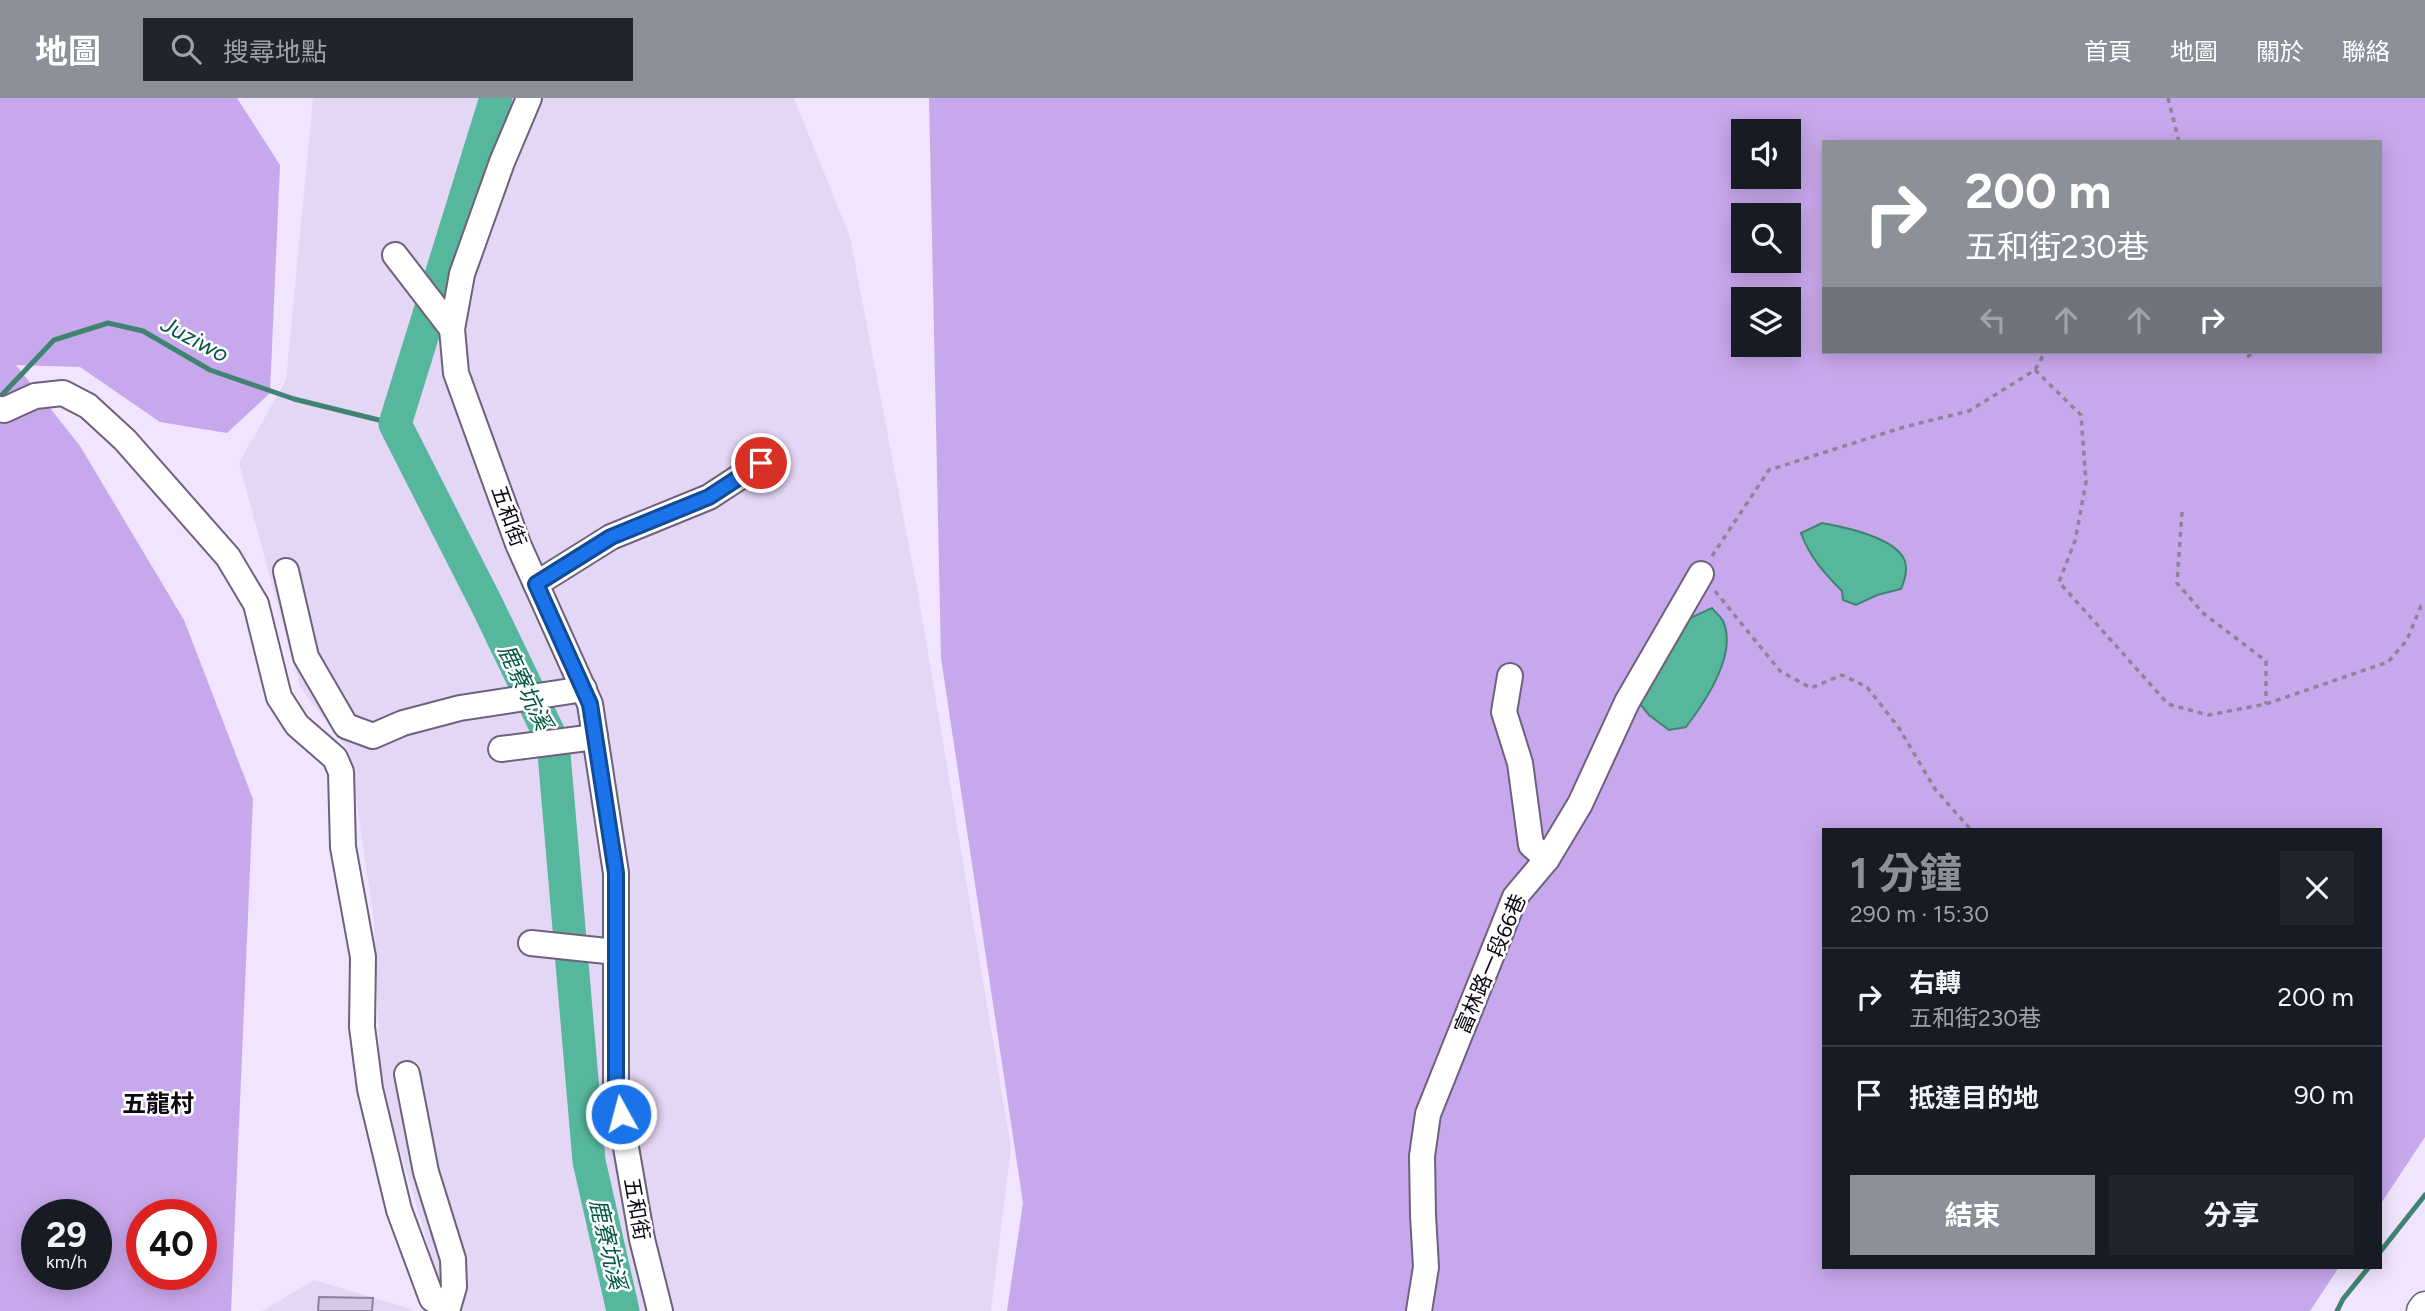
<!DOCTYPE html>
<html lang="zh-TW">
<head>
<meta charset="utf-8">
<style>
	:root { --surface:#171b24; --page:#20242c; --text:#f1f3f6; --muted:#9ea1a6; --line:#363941; --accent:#8c9099 }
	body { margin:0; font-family:Figtree,"Noto Sans TC",sans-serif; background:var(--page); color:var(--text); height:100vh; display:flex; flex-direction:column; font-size:26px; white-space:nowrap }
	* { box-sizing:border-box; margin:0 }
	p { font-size:23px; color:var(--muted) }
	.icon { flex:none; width:38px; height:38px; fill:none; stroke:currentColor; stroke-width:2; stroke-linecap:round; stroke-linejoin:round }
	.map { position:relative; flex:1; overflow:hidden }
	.details { position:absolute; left:1822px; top:730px; width:560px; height:441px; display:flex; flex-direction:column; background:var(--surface); border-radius:0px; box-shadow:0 4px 18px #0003 }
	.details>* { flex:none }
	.hud { position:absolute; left:1822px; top:42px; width:560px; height:214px; border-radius:0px; box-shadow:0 4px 18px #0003; background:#8c9099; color:#fff; overflow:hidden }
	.tools { position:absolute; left:1731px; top:21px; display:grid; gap:14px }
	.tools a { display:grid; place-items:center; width:70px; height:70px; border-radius:0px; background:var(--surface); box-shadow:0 4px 18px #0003; font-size:35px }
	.speed { position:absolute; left:21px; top:1101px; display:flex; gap:14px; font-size:35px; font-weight:700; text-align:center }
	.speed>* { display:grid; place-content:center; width:91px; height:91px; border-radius:50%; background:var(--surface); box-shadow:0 4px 18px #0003; line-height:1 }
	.speed small { font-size:18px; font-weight:400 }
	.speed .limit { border:10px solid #d22; background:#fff; color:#111 }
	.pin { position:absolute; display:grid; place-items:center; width:60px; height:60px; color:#fff; margin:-30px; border:4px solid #fff; border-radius:50%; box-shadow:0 2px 7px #0007 }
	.me { position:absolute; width:77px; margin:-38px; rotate:353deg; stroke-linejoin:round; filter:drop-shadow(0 0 5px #0008) }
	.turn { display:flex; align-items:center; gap:24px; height:147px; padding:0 28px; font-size:32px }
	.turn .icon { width:91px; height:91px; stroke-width:2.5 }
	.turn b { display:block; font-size:49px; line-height:60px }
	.lanes { display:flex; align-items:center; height:66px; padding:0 28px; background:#0003; justify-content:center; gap:35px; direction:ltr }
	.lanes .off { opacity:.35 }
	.round { display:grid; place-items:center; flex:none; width:74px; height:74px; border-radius:0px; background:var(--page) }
	.head { display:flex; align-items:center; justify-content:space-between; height:119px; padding:0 28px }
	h1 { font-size:42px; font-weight:700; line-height:52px; color:var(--accent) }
	.primary-button { display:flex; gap:14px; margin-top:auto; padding:14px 28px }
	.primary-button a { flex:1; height:80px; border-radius:0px; background:var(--accent); color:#fff; font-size:28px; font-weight:700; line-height:80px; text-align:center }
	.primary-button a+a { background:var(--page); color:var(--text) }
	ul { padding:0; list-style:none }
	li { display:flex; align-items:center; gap:21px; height:98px; padding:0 28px; border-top:2px solid var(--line) }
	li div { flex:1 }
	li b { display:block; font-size:26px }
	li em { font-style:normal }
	header { display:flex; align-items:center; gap:42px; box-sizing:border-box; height:98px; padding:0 35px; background:var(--accent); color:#fff }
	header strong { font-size:33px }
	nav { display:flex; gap:38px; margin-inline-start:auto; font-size:24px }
	.search { width:490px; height:63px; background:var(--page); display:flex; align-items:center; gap:18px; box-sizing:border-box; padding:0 24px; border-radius:0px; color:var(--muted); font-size:26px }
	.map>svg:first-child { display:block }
</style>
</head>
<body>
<header>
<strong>地圖</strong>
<div class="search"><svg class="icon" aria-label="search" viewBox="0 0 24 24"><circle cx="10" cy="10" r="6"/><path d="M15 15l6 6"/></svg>搜尋地點</div>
<nav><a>首頁</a><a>地圖</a><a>關於</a><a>聯絡</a></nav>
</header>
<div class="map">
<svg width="2425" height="1213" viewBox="0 0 2425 1213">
	<rect width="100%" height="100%" fill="#f0e4fe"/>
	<g fill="#e4d6f5">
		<polygon points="313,0 794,0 850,139 917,490 1011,1049 991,1213 448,1213 381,989 374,823 349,653 300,589 239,365 286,282"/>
		<polygon points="314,1182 411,1211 412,1213 262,1213"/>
	</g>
	<g fill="#c8a8ec" fill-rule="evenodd">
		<path d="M 0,0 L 237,0 L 280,67 L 270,295 L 227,335 L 160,324 L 80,269 L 16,267 L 80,348 L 184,522 L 253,701 L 231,1213 L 0,1213 ZM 37,1116 L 96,1116 L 96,1176 L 37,1176 ZM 142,1116 L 201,1116 L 201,1176 L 142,1176 Z"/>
		<path d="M 929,0 L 2425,0 L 2425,1039 L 2380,1107 L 2380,732 L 1824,732 L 1824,1169 L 2339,1169 L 2310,1213 L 1007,1213 L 1023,1105 L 941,560 ZM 1743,33 L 1788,33 L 1788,79 L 1743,79 ZM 1824,44 L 2380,44 L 2380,254 L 1824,254 ZM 1743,117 L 1788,117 L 1788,163 L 1743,163 ZM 1743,201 L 1788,201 L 1788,247 L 1743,247 Z"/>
	</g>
	<g fill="#56b79c" stroke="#408373" stroke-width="2">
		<path d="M 1822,425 C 1844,429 1890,438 1903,459 C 1909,469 1905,481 1901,491 L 1877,497 L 1856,507 L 1843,502 L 1842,493 C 1824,475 1809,458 1801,435 Z"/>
		<path d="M 1712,510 C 1715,514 1721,519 1723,523 C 1738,556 1705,604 1686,629 L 1669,632 L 1649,617 L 1636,601 L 1673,538 L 1690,520 Z"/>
	</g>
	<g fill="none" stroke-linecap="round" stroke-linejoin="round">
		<g stroke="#408373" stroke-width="5">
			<polyline points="0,299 54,242 108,225 143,233 210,272 294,301 395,326"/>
			<polyline points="2380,1154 2425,1097"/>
			<polyline points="2337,1213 2343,1201 2369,1169"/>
		</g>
		<polyline stroke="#56b79c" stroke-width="33" points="496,0 395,326 487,507 553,644 589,1063 623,1213"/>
	</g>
	<polygon fill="#d6c8e7" stroke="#8d809d" stroke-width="2" points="319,1199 373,1200 372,1213 318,1213"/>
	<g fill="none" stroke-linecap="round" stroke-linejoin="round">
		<g stroke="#6e617d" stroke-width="28">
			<g id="minor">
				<polyline points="529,0 502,64 462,176 452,231 456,275 518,446 590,606 616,775 616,992 642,1141 660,1213"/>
				<polyline points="395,157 452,231"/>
				<polyline points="0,311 4,312 35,298 63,295 88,308 125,342 228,459 256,506 279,599 297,627 335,660 341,674 343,749 363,859 362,929 370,991 399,1112 432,1201 447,1210"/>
				<polyline points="286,473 306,559 346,628 373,638 403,625 460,610 584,591"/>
				<polyline points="536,486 611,439 709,399 761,365"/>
				<polyline points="1510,578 1504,614 1520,665 1531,747 1547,761"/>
				<polyline points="501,651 595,639"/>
				<polyline points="531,845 616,854"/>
				<polyline points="407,976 426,1074 453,1161 454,1189 447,1213"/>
				<polyline points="1419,1213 1426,1169 1423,1117 1422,1058 1428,1016 1515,799 1547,761 1580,706 1627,604 1701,476"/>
			</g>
		</g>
		<g stroke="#6e617d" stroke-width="33">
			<polyline id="major" points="2422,1213 2425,1209"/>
		</g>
		<g stroke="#8d8497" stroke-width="3.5" stroke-dasharray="5 5" stroke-linecap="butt">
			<polyline points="2168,0 2179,44"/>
			<polyline points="2247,259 2255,254"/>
			<polyline points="2035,272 2081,317 2086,384 2075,443 2059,484 2168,606 2208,617 2266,606 2388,564 2407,542 2421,508 2425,508"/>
			<polyline points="2182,414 2177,485 2203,515 2266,563 2266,606"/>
			<polyline points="1712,458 1769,372 1904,329 1969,313 2035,272 2045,254"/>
			<polyline points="1715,493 1780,573 1811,590 1842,577 1867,589 1899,630 1935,691 1971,732"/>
		</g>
		<use href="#minor" stroke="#fff" stroke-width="24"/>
		<use href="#major" stroke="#fff" stroke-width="30"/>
	</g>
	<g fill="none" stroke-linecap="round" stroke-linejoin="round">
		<g stroke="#114b97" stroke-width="18">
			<polyline id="route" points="621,1016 616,992 616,775 590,606 536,486 611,439 709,399 761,365"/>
		</g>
		<use href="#route" stroke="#1a73e8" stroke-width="12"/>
	</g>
	<g text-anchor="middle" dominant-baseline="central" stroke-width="5" stroke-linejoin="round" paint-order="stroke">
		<g font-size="21" fill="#0e0913" stroke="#fff">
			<text transform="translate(509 418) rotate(70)">五和街</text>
			<text transform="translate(1490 866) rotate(-67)">富林路一段66巷</text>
			<text transform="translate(637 1111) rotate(80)">五和街</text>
		</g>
		<g font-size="23" font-style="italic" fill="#025847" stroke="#fff">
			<text transform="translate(195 241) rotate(28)">Juziwo</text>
			<text transform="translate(525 589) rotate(64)">鹿寮坑溪</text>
			<text transform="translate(608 1146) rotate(77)">鹿寮坑溪</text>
		</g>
		<g font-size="24" font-weight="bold" fill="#0e0913" stroke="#fff">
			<text x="158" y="1005">五龍村</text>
		</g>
	</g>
</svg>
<div class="tools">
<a><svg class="icon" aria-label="sound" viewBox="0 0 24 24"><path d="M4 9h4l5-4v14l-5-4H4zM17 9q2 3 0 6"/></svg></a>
<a><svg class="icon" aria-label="search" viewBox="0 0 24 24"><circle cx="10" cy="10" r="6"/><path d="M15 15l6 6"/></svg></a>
<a><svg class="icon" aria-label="layers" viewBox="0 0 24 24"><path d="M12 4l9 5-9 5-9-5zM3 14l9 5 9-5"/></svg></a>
</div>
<div class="speed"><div>29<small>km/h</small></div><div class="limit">40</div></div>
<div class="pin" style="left:761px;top:365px;background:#d93025"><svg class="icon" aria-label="arrive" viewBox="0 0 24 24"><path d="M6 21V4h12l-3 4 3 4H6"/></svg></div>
<svg class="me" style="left:621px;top:1016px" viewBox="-20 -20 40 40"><circle r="17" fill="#1a73e8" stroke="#fff" stroke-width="3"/><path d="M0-11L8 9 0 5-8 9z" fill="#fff"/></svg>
<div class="hud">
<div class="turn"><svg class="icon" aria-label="right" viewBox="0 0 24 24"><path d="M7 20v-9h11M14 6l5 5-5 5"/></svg><div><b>200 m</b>五和街230巷</div></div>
<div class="lanes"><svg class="icon off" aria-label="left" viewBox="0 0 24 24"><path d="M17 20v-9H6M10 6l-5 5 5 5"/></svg><svg class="icon off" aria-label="ahead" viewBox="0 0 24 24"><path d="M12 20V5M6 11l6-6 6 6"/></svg><svg class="icon off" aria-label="ahead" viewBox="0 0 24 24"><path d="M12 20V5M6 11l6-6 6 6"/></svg><svg class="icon" aria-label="right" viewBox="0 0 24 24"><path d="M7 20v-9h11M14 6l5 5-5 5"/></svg></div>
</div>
<section class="details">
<div class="head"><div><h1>1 分鐘</h1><p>290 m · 15:30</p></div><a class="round"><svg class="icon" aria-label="close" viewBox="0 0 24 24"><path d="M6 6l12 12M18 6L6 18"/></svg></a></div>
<ul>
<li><svg class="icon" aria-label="right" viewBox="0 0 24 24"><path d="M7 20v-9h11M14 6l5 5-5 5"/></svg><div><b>右轉</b><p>五和街230巷</p></div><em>200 m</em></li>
<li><svg class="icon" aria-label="arrive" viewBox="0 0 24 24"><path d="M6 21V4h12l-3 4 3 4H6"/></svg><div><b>抵達目的地</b></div><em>90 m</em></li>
</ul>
<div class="primary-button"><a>結束</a><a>分享</a></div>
</section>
</div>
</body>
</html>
